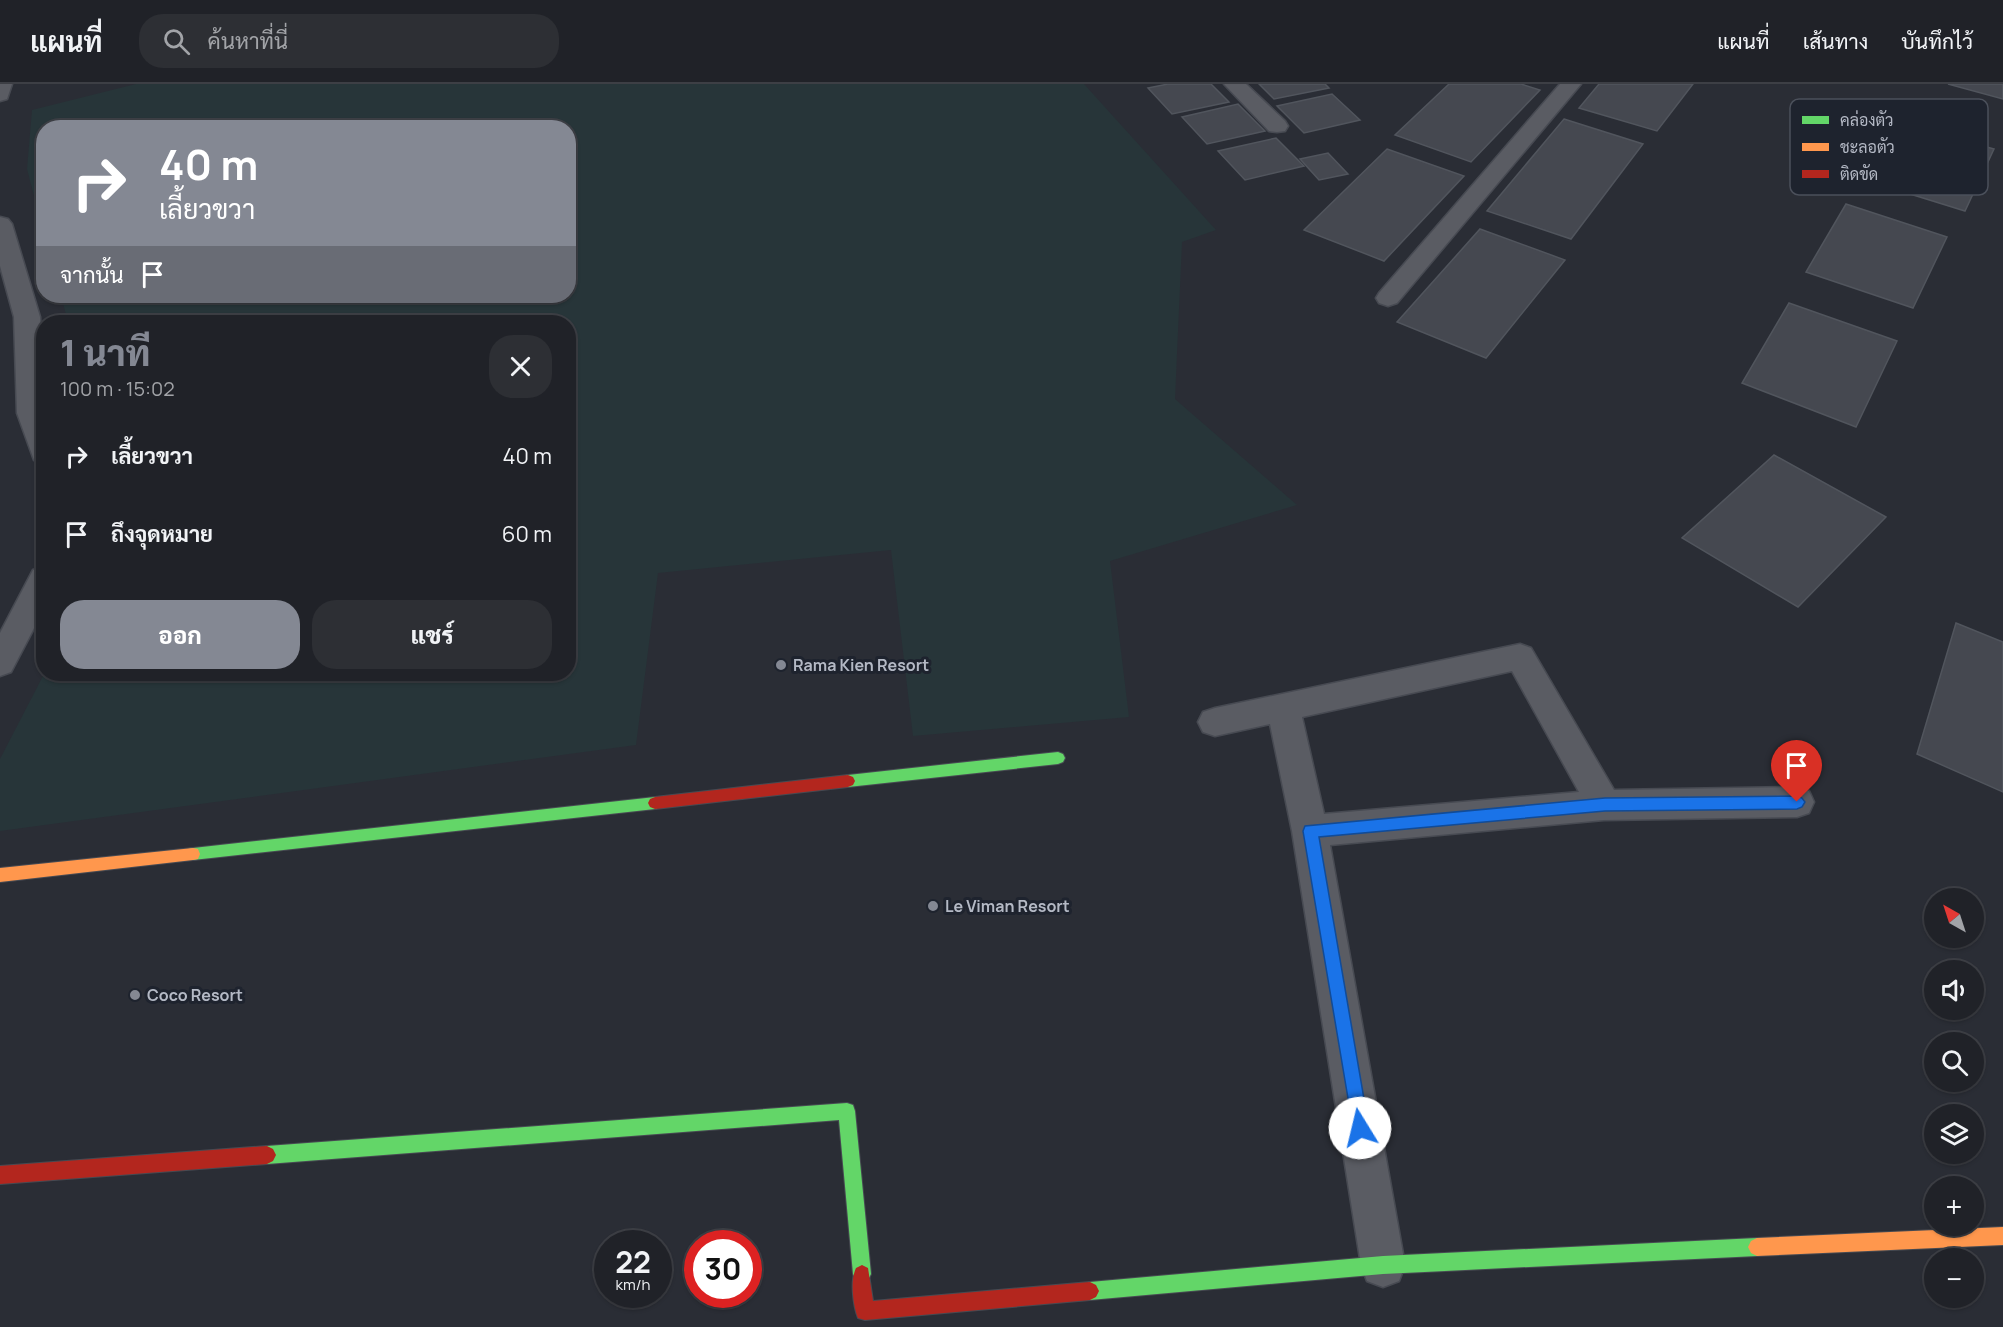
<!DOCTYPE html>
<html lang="th">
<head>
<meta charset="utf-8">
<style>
	:root { --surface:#202228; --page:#2d2f34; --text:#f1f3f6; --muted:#a2a4a8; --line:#3d3f45; --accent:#848893 }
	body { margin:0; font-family:Manrope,Sarabun,sans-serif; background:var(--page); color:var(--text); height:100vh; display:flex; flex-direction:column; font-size:22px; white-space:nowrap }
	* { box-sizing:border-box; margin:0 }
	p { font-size:20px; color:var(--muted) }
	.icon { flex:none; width:33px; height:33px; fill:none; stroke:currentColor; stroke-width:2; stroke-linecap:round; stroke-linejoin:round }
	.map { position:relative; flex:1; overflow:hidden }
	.drawer { position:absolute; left:36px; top:231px; width:540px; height:366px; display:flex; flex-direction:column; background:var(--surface); border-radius:24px; box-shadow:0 2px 4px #0004,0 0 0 2px var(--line) }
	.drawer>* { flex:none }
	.top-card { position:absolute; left:36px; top:36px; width:540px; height:183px; border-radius:24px; box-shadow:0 2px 4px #0004,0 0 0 2px var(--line); background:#848893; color:#fff; overflow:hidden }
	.needle { width:39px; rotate:321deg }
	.buttons { position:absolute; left:1924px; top:804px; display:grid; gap:12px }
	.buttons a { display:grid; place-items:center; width:60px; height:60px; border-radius:50%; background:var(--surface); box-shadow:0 2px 4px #0004,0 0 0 2px var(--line); font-size:30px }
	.speed { position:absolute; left:594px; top:1146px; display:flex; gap:12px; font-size:30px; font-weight:700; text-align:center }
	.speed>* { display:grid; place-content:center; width:78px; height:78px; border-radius:50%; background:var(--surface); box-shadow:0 2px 4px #0004,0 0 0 2px var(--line); line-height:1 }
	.speed small { font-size:15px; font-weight:400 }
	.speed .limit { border:9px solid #d22; background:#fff; color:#111 }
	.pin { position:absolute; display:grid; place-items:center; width:51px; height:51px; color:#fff; margin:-62px -26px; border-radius:50% 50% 50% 0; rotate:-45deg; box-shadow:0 0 6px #0007 }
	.pin .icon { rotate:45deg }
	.me { position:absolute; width:66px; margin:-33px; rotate:351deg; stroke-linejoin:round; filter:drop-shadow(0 0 4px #0008) }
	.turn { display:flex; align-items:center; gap:21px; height:126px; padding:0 24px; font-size:27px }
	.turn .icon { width:78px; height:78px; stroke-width:2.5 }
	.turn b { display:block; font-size:42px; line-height:51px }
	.then { display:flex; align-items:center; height:57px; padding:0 24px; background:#0003; gap:12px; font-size:22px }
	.round { display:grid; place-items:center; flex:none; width:63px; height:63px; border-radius:24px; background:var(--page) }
	.summary { display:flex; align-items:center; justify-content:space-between; height:102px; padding:0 24px }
	h1 { font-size:36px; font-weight:800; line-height:45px; color:var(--accent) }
	.primary-button { display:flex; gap:12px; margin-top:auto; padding:12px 24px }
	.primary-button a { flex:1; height:69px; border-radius:24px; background:var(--accent); color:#fff; font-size:24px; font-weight:800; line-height:69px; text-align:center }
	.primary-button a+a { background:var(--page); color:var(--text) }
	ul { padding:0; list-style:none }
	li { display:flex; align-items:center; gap:18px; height:78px; padding:0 24px }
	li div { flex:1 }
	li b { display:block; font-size:22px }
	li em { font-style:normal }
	header { display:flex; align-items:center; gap:36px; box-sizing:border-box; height:84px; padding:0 30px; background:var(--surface); border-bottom:2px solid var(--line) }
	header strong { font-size:28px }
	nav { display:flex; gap:33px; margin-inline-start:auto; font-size:21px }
	.search { width:420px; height:54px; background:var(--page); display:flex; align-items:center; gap:15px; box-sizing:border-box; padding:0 21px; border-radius:24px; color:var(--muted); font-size:22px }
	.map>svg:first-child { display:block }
</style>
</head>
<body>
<header>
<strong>แผนที่</strong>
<div class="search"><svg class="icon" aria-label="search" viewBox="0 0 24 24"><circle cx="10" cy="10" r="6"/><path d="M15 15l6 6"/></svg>ค้นหาที่นี่</div>
<nav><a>แผนที่</a><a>เส้นทาง</a><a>บันทึกไว้</a></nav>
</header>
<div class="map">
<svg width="2003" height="1243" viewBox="0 0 2003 1243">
	<rect width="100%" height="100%" fill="#2a2d35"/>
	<polygon fill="#273539" points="136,0 1084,0 1216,146 1182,158 1175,315 1297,421 1110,477 1129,633 913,652 891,466 658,489 636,661 0,747 0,675 44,590 568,590 568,238 68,238 61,212 568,212 568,44 44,44 43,146 27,85 32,26"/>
	<g fill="#454850" stroke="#51555d" stroke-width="1.5">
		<polygon points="1168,0 1211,0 1229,18 1172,30 1148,4"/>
		<polygon points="1259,0 1325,0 1329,4 1274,15"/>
		<polygon points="1449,0 1521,0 1540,6 1471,78 1395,51"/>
		<polygon points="1599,0 1693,0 1657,47 1579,24"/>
		<polygon points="1948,0 2003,0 2003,15"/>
		<polygon points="1332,10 1360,36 1304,49 1277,22"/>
		<polygon points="1238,20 1265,47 1207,60 1182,33"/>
		<polygon points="1564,35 1643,60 1571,155 1487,127"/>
		<polygon points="1899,38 1994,65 1965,127 1865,96"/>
		<polygon points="1276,54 1304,82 1245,96 1218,67"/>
		<polygon points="1387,65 1464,92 1384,177 1304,146"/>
		<polygon points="1328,69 1348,90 1319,96 1300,75"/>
		<polygon points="1846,120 1947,153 1913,224 1806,188"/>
		<polygon points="1480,145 1565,176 1486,274 1397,238"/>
		<polygon points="1789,219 1897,257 1856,343 1742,299"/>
		<polygon points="1774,371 1886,433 1798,523 1682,454"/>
		<polygon points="1956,539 2003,558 2003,708 1917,670"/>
	</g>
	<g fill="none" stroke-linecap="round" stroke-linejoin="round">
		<g stroke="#474a52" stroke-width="3">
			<g id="street">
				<polygon points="0,0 12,0 7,15 0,17"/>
				<polygon points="1224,0 1246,0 1285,37 1288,42 1285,47 1277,48 1269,47"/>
				<polygon points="1560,0 1581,0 1397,219 1388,222 1379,219 1376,214 1379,209"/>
				<polygon points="0,133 8,135 12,140 40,233 44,308 44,378 34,376 17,329 14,233 0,182"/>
				<polygon points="44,483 44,525 11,588 0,592 0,549 33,486"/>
				<path d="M 1520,560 L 1531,564 L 1614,706 L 1797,703 L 1809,707 L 1814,718 L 1809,729 L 1797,733 L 1604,736 L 1330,761 L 1405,1181 L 1399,1197 L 1383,1203 L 1367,1197 L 1361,1181 L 1292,747 L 1270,640 L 1215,652 L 1203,648 L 1198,638 L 1203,628 L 1215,624 ZM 1512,587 L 1579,708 L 1324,730 L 1302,633 Z"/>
			</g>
		</g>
		<g stroke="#474a52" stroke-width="2">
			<g id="fast">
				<polygon points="1058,668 1063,670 1065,674 1063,678 1058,680 848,703 843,701 841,697 843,693 848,691"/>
				<polygon points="655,713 660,715 662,719 660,723 655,725 193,776 188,775 186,770 188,765 193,764"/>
				<polygon points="847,1019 853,1021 855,1027 871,1190 868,1196 862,1199 856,1196 853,1190 839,1036 267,1080 261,1077 258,1071 261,1065 267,1062"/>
				<polygon points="1757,1154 1763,1157 1766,1163 1763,1169 1757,1172 1383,1190 1090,1216 1084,1213 1081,1207 1084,1201 1090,1198 1383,1172"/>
			</g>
		</g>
		<g stroke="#474a52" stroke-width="2">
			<g id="slow">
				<polygon points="193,764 198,765 200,770 198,775 193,776 0,798 0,784"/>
				<polygon points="2003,1143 2003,1161 1757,1172 1751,1169 1748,1163 1751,1157 1757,1154"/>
			</g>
		</g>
		<g stroke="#474a52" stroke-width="2">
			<g id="jam">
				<polygon points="848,691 853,693 855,697 853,701 848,703 655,725 650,723 648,719 650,715 655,713"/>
				<polygon points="267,1062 273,1065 276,1071 273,1077 267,1080 0,1100 0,1082"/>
				<path d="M 862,1181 L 868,1184 L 873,1217 L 1090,1198 L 1096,1201 L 1099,1207 L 1096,1213 L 1090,1216 L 865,1236 L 858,1234 C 853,1221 850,1196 856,1184 Z"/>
			</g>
		</g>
		<use href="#street" fill="#5a5c63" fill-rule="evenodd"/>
		<use href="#fast" fill="#63d668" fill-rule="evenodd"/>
		<use href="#slow" fill="#ff974d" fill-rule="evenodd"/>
		<use href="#jam" fill="#b3261e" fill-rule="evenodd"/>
	</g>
	<polygon fill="#1a73e8" stroke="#114b97" stroke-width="1.5" points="1797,712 1802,714 1805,718 1802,723 1797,725 1605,727 1319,753 1369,1044 1366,1050 1360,1052 1354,1050 1303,747 1305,742 1605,714"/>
	<g fill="#848893" stroke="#1e232e" stroke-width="2">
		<circle cx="781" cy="581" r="6"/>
		<circle cx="933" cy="822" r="6"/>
		<circle cx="135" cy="911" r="6"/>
	</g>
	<g text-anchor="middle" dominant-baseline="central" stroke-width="6" stroke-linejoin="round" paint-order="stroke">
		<g font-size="16" font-weight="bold" fill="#b4b9c5" stroke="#1e232e" text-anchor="start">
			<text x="793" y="581">Rama Kien Resort</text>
			<text x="945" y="822">Le Viman Resort</text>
			<text x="147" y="911">Coco Resort</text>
		</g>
	</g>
	<rect x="1790" y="15" width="198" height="96" rx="9" fill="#1e232e" stroke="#4b505b" stroke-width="1.5"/>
	<rect x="1802" y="32" width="27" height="8" fill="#63d668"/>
	<rect x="1802" y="59" width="27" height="8" fill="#ff974d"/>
	<rect x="1802" y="86" width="27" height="8" fill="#b3261e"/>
	<g font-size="16" fill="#b4b9c5">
		<text x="1840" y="42">คล่องตัว</text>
		<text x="1840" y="69">ชะลอตัว</text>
		<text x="1840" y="96">ติดขัด</text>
	</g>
</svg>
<div class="buttons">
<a><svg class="needle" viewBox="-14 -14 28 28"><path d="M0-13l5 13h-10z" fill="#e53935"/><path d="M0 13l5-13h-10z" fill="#a2a4a8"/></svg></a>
<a><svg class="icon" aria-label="sound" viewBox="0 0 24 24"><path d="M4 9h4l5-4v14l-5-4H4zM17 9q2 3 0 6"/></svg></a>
<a><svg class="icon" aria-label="search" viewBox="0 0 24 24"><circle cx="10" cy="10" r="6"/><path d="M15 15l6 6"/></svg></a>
<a><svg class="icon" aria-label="layers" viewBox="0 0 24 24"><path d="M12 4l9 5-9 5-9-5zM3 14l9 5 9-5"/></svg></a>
<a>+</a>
<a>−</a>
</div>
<div class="speed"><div>22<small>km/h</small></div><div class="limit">30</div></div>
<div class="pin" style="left:1797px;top:718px;background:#d93025"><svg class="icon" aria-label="arrive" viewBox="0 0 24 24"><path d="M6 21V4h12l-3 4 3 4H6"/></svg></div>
<svg class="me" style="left:1360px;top:1044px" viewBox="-20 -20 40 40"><circle r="19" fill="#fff"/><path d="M0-13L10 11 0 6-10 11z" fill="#1a73e8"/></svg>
<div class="top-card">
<div class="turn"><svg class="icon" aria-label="right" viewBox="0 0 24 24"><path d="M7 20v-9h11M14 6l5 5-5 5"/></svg><div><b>40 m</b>เลี้ยวขวา</div></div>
<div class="then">จากนั้น<svg class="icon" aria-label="arrive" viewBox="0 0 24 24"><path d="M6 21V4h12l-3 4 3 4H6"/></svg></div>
</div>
<section class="drawer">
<div class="summary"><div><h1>1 นาที</h1><p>100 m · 15:02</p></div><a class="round"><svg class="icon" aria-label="close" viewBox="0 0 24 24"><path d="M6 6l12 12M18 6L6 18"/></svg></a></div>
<ul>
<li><svg class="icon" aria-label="right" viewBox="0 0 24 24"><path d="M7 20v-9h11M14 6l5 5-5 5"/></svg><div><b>เลี้ยวขวา</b></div><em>40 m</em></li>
<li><svg class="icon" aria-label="arrive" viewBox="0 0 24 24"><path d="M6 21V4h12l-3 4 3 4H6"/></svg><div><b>ถึงจุดหมาย</b></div><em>60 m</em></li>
</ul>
<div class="primary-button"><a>ออก</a><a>แชร์</a></div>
</section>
</div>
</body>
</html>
